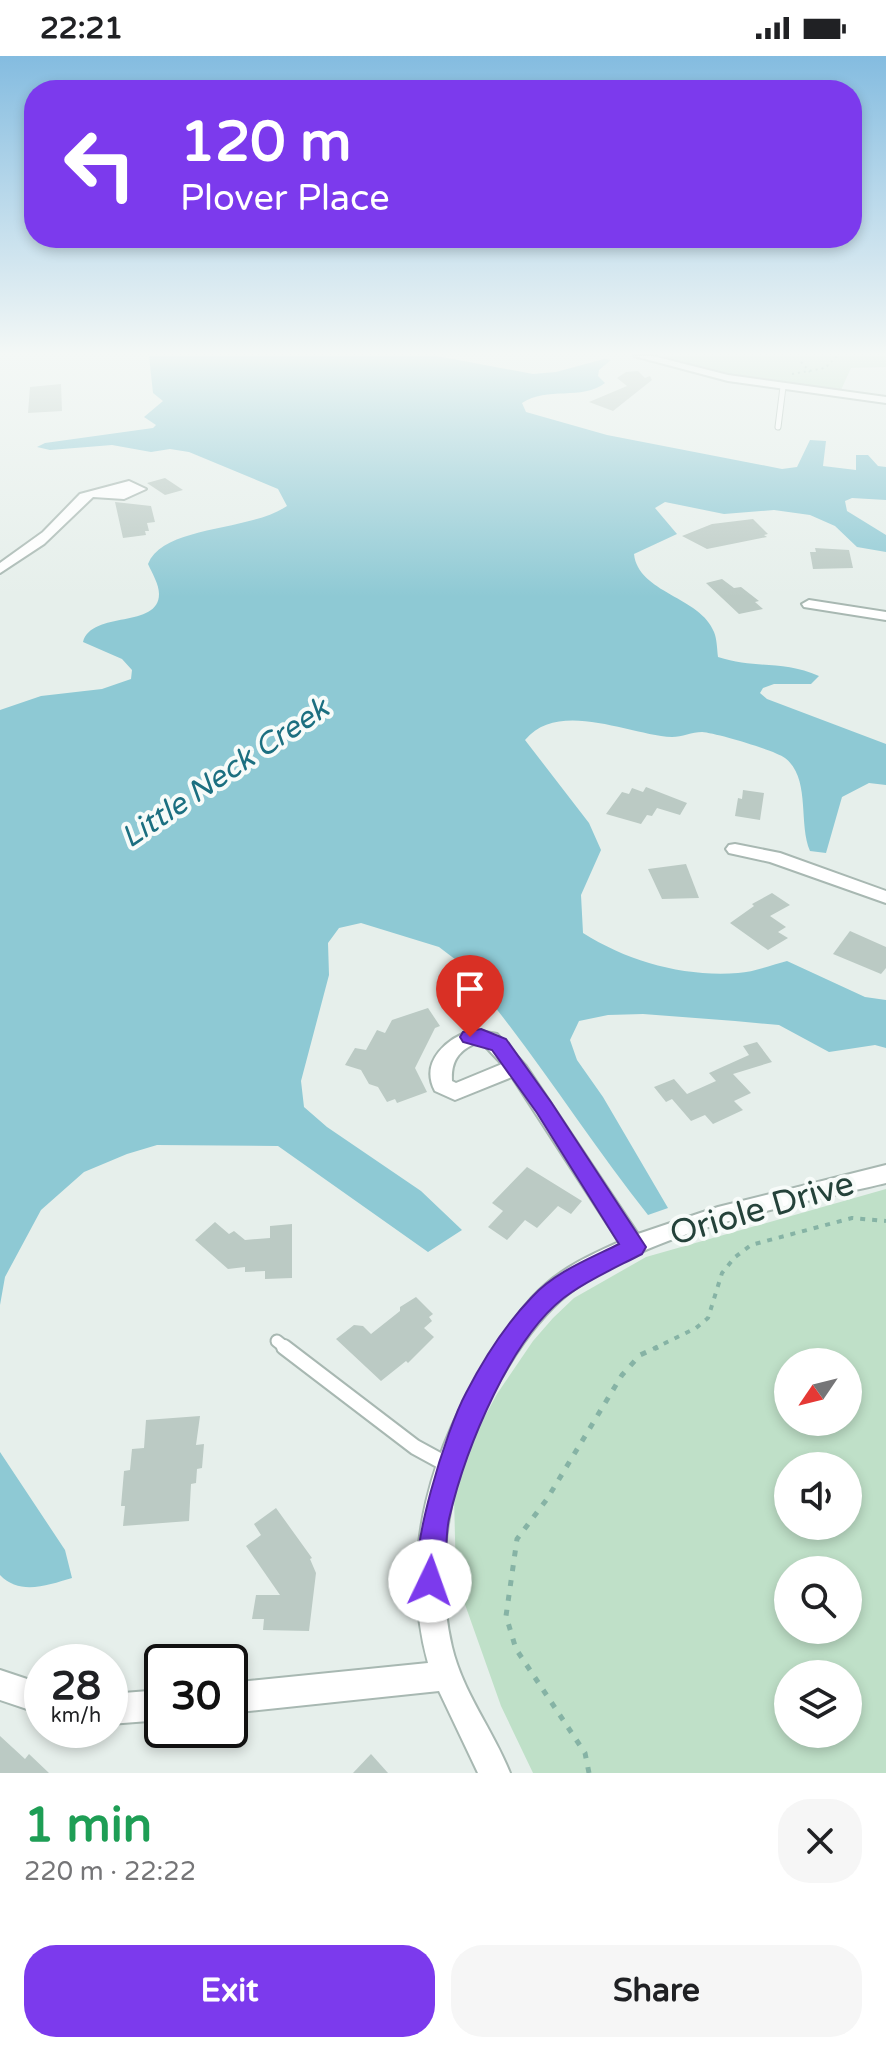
<!DOCTYPE html>
<html lang="en">
<head>
<meta charset="utf-8">
<style>
	:root { --surface:#fff; --page:#f6f6f6; --text:#202124; --muted:#757577; --accent:#7c3aed }
	body { margin:0; font-family:"Varela Round",sans-serif; background:var(--page); color:var(--text); height:100vh; display:flex; flex-direction:column; font-size:30px; white-space:nowrap }
	* { box-sizing:border-box; margin:0 }
	p { font-size:26px; color:var(--muted) }
	.icon { flex:none; width:44px; height:44px; fill:none; stroke:currentColor; stroke-width:2; stroke-linecap:round; stroke-linejoin:round }
	.map { position:relative; height:1717px; overflow:hidden }
	.details { display:flex; flex-direction:column; background:var(--surface); flex:1 }
	.details>* { flex:none }
	.banner { position:absolute; left:24px; top:24px; width:838px; height:168px; border-radius:32px; box-shadow:0 4px 12px #0003; background:#7c3aed; color:#fff; overflow:hidden }
	.needle { width:52px; rotate:235deg }
	.fabs { position:absolute; left:774px; top:1292px; display:grid; gap:16px }
	.fabs a { display:grid; place-items:center; width:88px; height:88px; border-radius:50%; background:var(--surface); box-shadow:0 4px 12px #0003; font-size:40px }
	.speed { position:absolute; left:24px; top:1588px; display:flex; gap:16px; font-size:40px; font-weight:700; text-align:center }
	.speed>* { display:grid; place-content:center; width:104px; height:104px; border-radius:50%; background:var(--surface); box-shadow:0 4px 12px #0003; line-height:1 }
	.speed small { font-size:20px; font-weight:400 }
	.speed .limit { border:4px solid #111; border-radius:12px; background:#fff; color:#111 }
	.pin { position:absolute; display:grid; place-items:center; width:68px; height:68px; color:#fff; margin:-82px -34px; border-radius:50% 50% 50% 0; rotate:-45deg; box-shadow:0 0 8px #0007 }
	.pin .icon { rotate:45deg }
	.me { position:absolute; width:88px; margin:-44px; rotate:3deg; stroke-linejoin:round; filter:drop-shadow(0 0 6px #0008) }
	.turn { display:flex; align-items:center; gap:28px; height:168px; padding:0 24px; font-size:36px }
	.turn .icon { width:104px; height:104px; stroke-width:2.5 }
	.turn b { display:block; font-size:56px; line-height:68px }
	.round { display:grid; place-items:center; flex:none; width:84px; height:84px; border-radius:32px; background:var(--page) }
	.headline { display:flex; align-items:center; justify-content:space-between; height:136px; padding:0 24px }
	h1 { font-size:48px; font-weight:700; line-height:60px; color:#1e9e55 }
	.button { display:flex; gap:16px; margin-top:auto; padding:16px 24px }
	.button a { flex:1; height:92px; border-radius:32px; background:var(--accent); color:#fff; font-size:32px; font-weight:700; line-height:92px; text-align:center }
	.button a+a { background:var(--page); color:var(--text) }
	.status { display:flex; justify-content:space-between; align-items:center; height:56px; padding:0 40px; background:var(--surface); direction:ltr }
	.status svg { height:22px; fill:currentColor }
	.map>svg:first-child { display:block }
</style>
</head>
<body>
<div class="status"><b>22:21</b><svg viewBox="0 0 49 12"><path d="M0 12V9h3v3zM5 12V6h3v6zM10 12V3h3v9zM15 12V0h3v12zM26 1h20v11H26zM47 4h2v5h-2z"/></svg></div>
<div class="map">
<svg width="886" height="1717" viewBox="0 0 886 1717">
	<rect width="100%" height="100%" fill="#e6efeb"/>
	<g fill="#bfe0c8" fill-rule="evenodd">
		<polygon points="647,300 886,300 886,311 851,312 841,334 721,318"/>
		<path d="M 886,1133 L 886,1717 L 533,1717 L 501,1650 L 456,1523 L 454,1440 L 471,1386 L 497,1338 L 533,1285 L 553,1262 L 574,1242 L 646,1201 ZM 788,1306 L 848,1306 L 848,1366 L 788,1366 ZM 788,1410 L 848,1410 L 848,1470 L 788,1470 ZM 788,1514 L 848,1514 L 848,1574 L 788,1574 ZM 788,1618 L 848,1618 L 848,1678 L 788,1678 Z"/>
	</g>
	<g fill="#8ec9d4">
		<path d="M 149,300 L 437,300 L 533,318 L 556,316 L 604,303 L 611,304 L 599,314 L 598,320 L 605,327 C 582,345 547,330 522,347 L 526,356 L 607,379 L 782,413 L 797,411 L 810,384 L 826,385 L 823,410 L 856,414 L 856,399 L 868,399 L 878,410 L 886,411 L 886,444 L 852,442 L 845,445 L 847,455 L 886,479 L 886,496 L 857,491 L 835,470 L 810,459 L 774,454 L 724,458 L 665,446 L 655,452 L 677,478 L 634,498 C 638,537 701,541 714,576 C 717,583 717,593 718,601 C 754,613 783,604 819,620 L 811,628 L 774,628 L 763,632 L 760,637 L 767,643 L 886,688 L 886,729 L 869,727 L 842,741 L 826,797 L 810,795 C 798,767 811,722 785,702 C 774,694 716,677 702,676 C 692,676 682,681 672,681 C 629,679 559,643 525,684 L 589,767 L 601,794 L 581,839 L 583,877 C 629,906 684,921 738,917 C 754,916 771,909 787,905 L 865,941 L 886,944 L 886,992 L 875,989 L 829,996 L 779,969 L 735,965 L 643,958 L 608,959 L 579,965 L 570,984 L 577,1004 L 603,1041 L 668,1152 L 648,1159 C 593,1090 546,1015 491,946 L 497,943 L 485,926 L 439,891 L 361,867 L 339,872 L 328,887 L 329,919 L 301,1025 L 304,1051 L 327,1071 L 421,1135 L 462,1174 L 428,1196 L 278,1090 L 157,1089 L 127,1098 L 84,1116 L 41,1154 L 5,1221 L 0,1249 L 0,654 L 41,640 L 102,633 L 131,623 L 132,614 L 122,603 L 83,586 C 92,554 159,573 159,538 C 159,528 152,517 148,508 C 164,469 249,476 287,450 L 278,433 L 189,396 L 170,393 L 151,396 L 112,389 L 50,394 L 37,391 L 45,387 L 153,372 L 156,369 L 144,361 L 163,345 L 153,337 Z"/>
		<path d="M 0,1396 L 65,1494 L 72,1522 C 48,1529 20,1540 0,1519 Z"/>
	</g>
	<g fill="#bbcac4">
		<polygon points="638,315 645,322 650,320 652,324 613,355 589,346 627,330 617,322 626,316"/>
		<polygon points="61,328 62,355 28,357 30,331"/>
		<polygon points="165,422 183,434 165,439 147,427"/>
		<polygon points="115,446 151,450 155,466 147,467 149,475 145,475 146,479 123,482"/>
		<polygon points="753,463 768,478 764,479 767,481 707,493 682,480 712,468"/>
		<polygon points="815,492 849,494 853,512 813,513 810,496 816,496"/>
		<polygon points="722,523 734,532 741,531 759,545 755,546 763,553 739,558 706,527"/>
		<polygon points="646,731 687,747 680,759 657,752 652,760 647,759 641,768 606,758 622,736 629,738 632,732 643,736"/>
		<polygon points="743,734 764,737 760,764 735,760 738,742 742,743"/>
		<polygon points="686,808 699,842 662,843 648,813"/>
		<polygon points="772,837 790,849 770,860 786,871 778,876 788,882 768,894 730,867 754,850 752,848"/>
		<polygon points="850,875 886,891 886,912 881,918 833,898"/>
		<polygon points="428,952 440,970 435,972 415,1012 427,1036 397,1047 395,1043 387,1046 378,1031 369,1028 361,1014 345,1009 355,992 366,994 377,974 385,977 392,964"/>
		<polygon points="757,986 772,1006 733,1018 751,1037 734,1045 743,1054 713,1068 705,1059 691,1065 672,1043 666,1046 654,1031 674,1023 687,1038 716,1025 709,1017 749,999 743,990"/>
		<polygon points="527,1111 582,1145 571,1158 558,1150 537,1172 525,1164 507,1184 488,1171 503,1155 492,1147"/>
		<polygon points="215,1166 229,1178 234,1175 245,1184 270,1182 270,1170 292,1168 292,1222 265,1223 265,1215 245,1216 245,1211 228,1213 195,1184"/>
		<polygon points="416,1241 433,1258 429,1261 432,1265 424,1272 434,1281 408,1307 406,1305 381,1325 336,1283 354,1269 363,1270 371,1278 400,1255 400,1251"/>
		<polygon points="200,1360 196,1389 204,1388 202,1412 197,1413 196,1427 191,1428 189,1465 123,1470 125,1450 121,1450 124,1415 130,1414 132,1393 144,1392 146,1364"/>
		<polygon points="276,1452 312,1502 310,1503 316,1517 309,1575 263,1574 264,1563 252,1563 256,1539 280,1539 246,1490 261,1479 254,1468"/>
		<polygon points="0,1680 25,1703 29,1698 49,1717 0,1717"/>
		<polygon points="371,1698 388,1717 353,1717"/>
	</g>
	<g fill="none" stroke-linecap="round" stroke-linejoin="round">
		<g stroke="#a8b8b2" stroke-width="7">
			<polyline id="service-far2" points="778,371 783,331"/>
		</g>
		<g stroke="#a8b8b2" stroke-width="15">
			<polyline id="service-far1" points="277,1285 287,1293"/>
		</g>
		<g stroke="#a8b8b2" stroke-width="18">
			<polyline id="service" points="284,1291 415,1391 448,1409"/>
		</g>
		<g stroke="#a8b8b2" stroke-width="4">
			<g id="minor">
				<polygon points="634,300 653,300 728,319 886,341 886,347 728,325"/>
				<polygon points="129,425 146,433 124,443 93,441 44,488 0,517 0,507 43,476 80,438"/>
				<polygon points="809,544 886,556 886,564 804,551 802,548"/>
				<polygon points="735,788 780,797 886,835 886,847 770,806 729,797 726,793 729,789"/>
				<path d="M 474,974 L 497,978 L 526,1010 L 638,1178 L 718,1151 L 886,1109 L 886,1127 C 785,1151 651,1174 568,1238 C 525,1272 486,1343 467,1394 C 444,1456 437,1526 452,1591 C 463,1637 493,1674 510,1717 L 478,1717 L 439,1635 L 230,1657 L 230,1627 L 428,1607 C 398,1498 432,1388 493,1296 C 508,1272 524,1247 545,1229 C 566,1210 593,1198 619,1186 L 512,1021 L 455,1044 L 435,1035 C 419,1005 448,981 474,974 ZM 474,988 L 484,989 L 502,1008 L 456,1027 L 452,1025 C 451,1007 457,996 474,988 Z"/>
				<polygon points="0,1614 42,1628 42,1658 0,1644"/>
				<polygon points="162,1634 162,1664 110,1668 110,1638"/>
			</g>
		</g>
		<g stroke="#86b3a5" stroke-width="2" stroke-dasharray="2 4" stroke-linecap="butt">
			<polyline points="801,306 810,316"/>
			<polyline points="792,318 825,312 837,300"/>
		</g>
		<polyline stroke="#86b3a5" stroke-width="4" stroke-dasharray="5 7" stroke-linecap="butt" points="653,1293 696,1272 708,1262 722,1217 735,1201 751,1189 852,1162 886,1165"/>
		<polyline stroke="#86b3a5" stroke-width="5" stroke-dasharray="6 9" stroke-linecap="butt" points="589,1717 585,1697 516,1593 506,1560 517,1483 547,1443 622,1319 640,1299 658,1291"/>
		<use href="#service-far2" stroke="#fff" stroke-width="5"/>
		<use href="#service-far1" stroke="#fff" stroke-width="11"/>
		<use href="#service" stroke="#fff" stroke-width="14"/>
		<use href="#minor" fill="#fff" fill-rule="evenodd"/>
	</g>
	<linearGradient id="sky" x2="0" y2="1"><stop stop-color="#84bce0"/><stop offset="0.55" stop-color="#f4f8f6"/><stop offset="1" stop-color="#f4f8f6" stop-opacity="0"/></linearGradient>
	<rect width="886" height="541" fill="url(#sky)"/>
	<path fill="#7c3aed" stroke="#51269a" stroke-width="2" d="M 481,973 L 506,983 L 551,1046 L 646,1191 L 642,1198 C 619,1210 594,1221 572,1236 C 512,1275 465,1394 449,1463 C 444,1486 449,1512 440,1535 L 430,1539 L 420,1535 C 406,1500 447,1372 466,1337 C 483,1304 506,1268 532,1241 C 555,1216 589,1203 619,1188 L 537,1057 L 492,994 L 463,986 L 460,981 L 463,976 Z"/>
	<g text-anchor="middle" dominant-baseline="central" stroke-width="8" stroke-linejoin="round" paint-order="stroke">
		<g font-size="30" font-style="italic" fill="#1c6f80" stroke="#f7fbf9">
			<text transform="translate(225 717) rotate(-34)">Little Neck Creek</text>
		</g>
		<g font-size="34" fill="#24423a" stroke="#f7fbf9">
			<text transform="translate(762 1153) rotate(-16)">Oriole Drive</text>
		</g>
	</g>
</svg>
<div class="fabs">
<a><svg class="needle" viewBox="-14 -14 28 28"><path d="M0-13l5 13h-10z" fill="#e53935"/><path d="M0 13l5-13h-10z" fill="#757577"/></svg></a>
<a><svg class="icon" aria-label="sound" viewBox="0 0 24 24"><path d="M4 9h4l5-4v14l-5-4H4zM17 9q2 3 0 6"/></svg></a>
<a><svg class="icon" aria-label="search" viewBox="0 0 24 24"><circle cx="10" cy="10" r="6"/><path d="M15 15l6 6"/></svg></a>
<a><svg class="icon" aria-label="layers" viewBox="0 0 24 24"><path d="M12 4l9 5-9 5-9-5zM3 14l9 5 9-5"/></svg></a>
</div>
<div class="speed"><div>28<small>km/h</small></div><div class="limit">30</div></div>
<div class="pin" style="left:470px;top:981px;background:#d93025"><svg class="icon" aria-label="arrive" viewBox="0 0 24 24"><path d="M6 21V4h12l-3 4 3 4H6"/></svg></div>
<svg class="me" style="left:430px;top:1525px" viewBox="-20 -20 40 40"><circle r="19" fill="#fff"/><path d="M0-13L10 11 0 6-10 11z" fill="#7c3aed"/></svg>
<div class="banner">
<div class="turn"><svg class="icon" aria-label="left" viewBox="0 0 24 24"><path d="M17 20v-9H6M10 6l-5 5 5 5"/></svg><div><b>120 m</b>Plover Place</div></div>
</div>
</div>
<section class="details">
<div class="headline"><div><h1>1 min</h1><p>220 m · 22:22</p></div><a class="round"><svg class="icon" aria-label="close" viewBox="0 0 24 24"><path d="M6 6l12 12M18 6L6 18"/></svg></a></div>
<div class="button"><a>Exit</a><a>Share</a></div>
</section>
</body>
</html>
